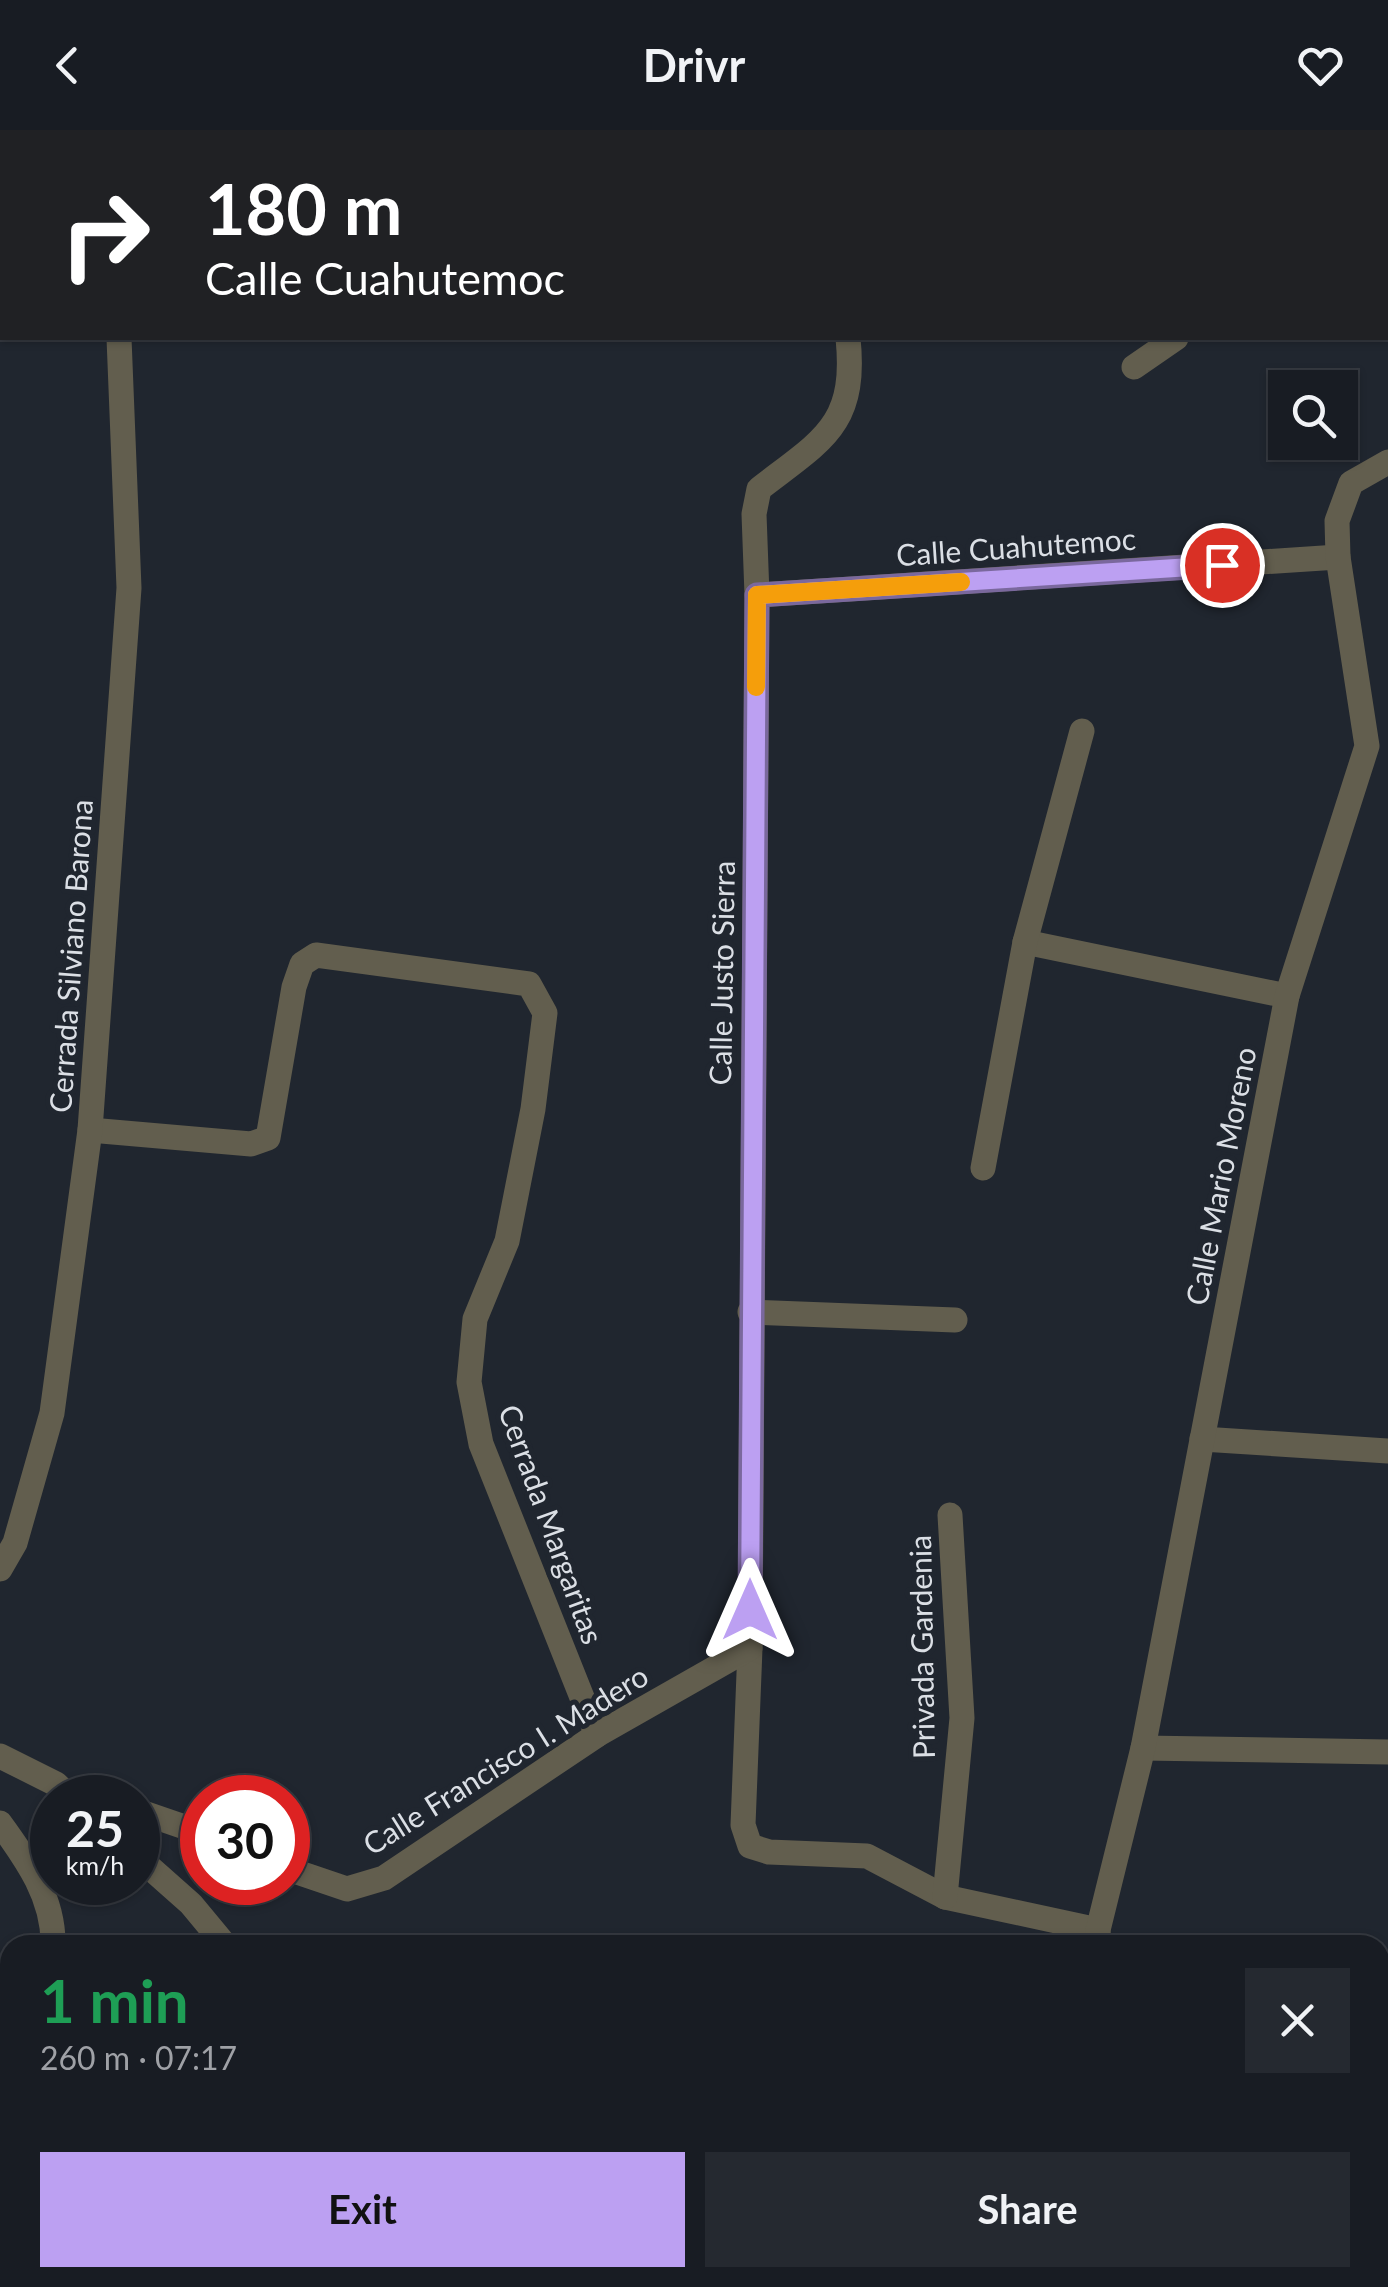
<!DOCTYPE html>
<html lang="en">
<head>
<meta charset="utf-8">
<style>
	:root { --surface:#181c23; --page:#252930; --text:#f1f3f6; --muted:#9fa1a6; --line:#363a41; --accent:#bca0f2 }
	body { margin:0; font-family:Lato,sans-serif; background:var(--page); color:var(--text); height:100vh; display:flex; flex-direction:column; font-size:38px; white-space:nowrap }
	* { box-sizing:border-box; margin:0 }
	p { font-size:32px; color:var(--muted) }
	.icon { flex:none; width:55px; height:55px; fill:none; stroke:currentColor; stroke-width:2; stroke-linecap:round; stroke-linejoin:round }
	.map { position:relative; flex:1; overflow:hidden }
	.details { position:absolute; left:0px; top:1805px; width:1390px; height:352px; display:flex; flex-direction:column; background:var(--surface); border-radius:30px 30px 0 0; box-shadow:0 2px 8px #0004,0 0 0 2px var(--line) }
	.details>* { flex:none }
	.top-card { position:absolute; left:0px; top:0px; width:1390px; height:210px; box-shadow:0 2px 8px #0004,0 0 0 2px var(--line); background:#202124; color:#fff; overflow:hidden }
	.tools { position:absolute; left:1268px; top:240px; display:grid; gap:20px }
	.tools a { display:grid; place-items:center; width:90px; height:90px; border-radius:0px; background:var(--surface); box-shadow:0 2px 8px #0004,0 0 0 2px var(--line); font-size:50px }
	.speed { position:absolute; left:30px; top:1645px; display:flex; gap:20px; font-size:50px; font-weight:700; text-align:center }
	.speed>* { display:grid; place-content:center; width:130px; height:130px; border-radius:50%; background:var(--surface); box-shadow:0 2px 8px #0004,0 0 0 2px var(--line); line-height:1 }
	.speed small { font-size:25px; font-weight:400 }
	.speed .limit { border:15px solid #d22; background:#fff; color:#111 }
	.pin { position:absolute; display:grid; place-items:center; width:85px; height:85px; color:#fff; margin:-42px; border:5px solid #fff; border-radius:50%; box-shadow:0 2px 10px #0007 }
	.me { position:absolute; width:110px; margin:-55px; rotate:0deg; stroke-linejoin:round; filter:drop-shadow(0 0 8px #0008) }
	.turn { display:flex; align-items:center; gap:35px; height:210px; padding:0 40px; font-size:45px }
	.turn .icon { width:130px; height:130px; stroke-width:2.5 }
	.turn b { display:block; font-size:70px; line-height:85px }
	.round { display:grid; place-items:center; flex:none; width:105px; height:105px; border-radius:0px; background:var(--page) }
	.summary { display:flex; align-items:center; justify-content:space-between; height:170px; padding:0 40px }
	h1 { font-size:60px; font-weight:700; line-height:75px; color:#1e9e55 }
	.button { display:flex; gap:20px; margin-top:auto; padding:20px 40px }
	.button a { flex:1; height:115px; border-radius:0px; background:var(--accent); color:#111; font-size:40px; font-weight:700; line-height:115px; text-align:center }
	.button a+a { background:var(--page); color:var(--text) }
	header { display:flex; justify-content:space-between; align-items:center; height:130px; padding:0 40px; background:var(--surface); font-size:45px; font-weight:700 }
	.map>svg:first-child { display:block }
</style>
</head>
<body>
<header><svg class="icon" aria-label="back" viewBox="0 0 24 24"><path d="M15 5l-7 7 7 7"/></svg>Drivr<svg class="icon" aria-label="heart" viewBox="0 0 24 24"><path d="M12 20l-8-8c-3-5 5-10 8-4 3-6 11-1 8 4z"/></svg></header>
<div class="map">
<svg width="1388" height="2157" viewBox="0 0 1388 2157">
	<rect width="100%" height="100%" fill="#20262f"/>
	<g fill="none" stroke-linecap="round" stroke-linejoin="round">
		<g stroke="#625e4e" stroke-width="25">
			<polyline points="814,0 815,2"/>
			<polyline points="1346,0 1348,2"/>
			<polyline points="132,2 132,0"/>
			<polyline points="0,177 2,177"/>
			<path d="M 848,208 C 857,296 822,310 759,359 L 754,384 L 757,465 L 750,1518 L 743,1695 L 750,1716 L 769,1722 L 867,1726 L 945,1767 L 1098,1800"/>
			<polyline points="1134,237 1176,208"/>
			<polyline points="757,465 1338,427"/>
			<polyline points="1025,812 1287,866"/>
			<polyline points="90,1000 251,1014 268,1008 294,857 302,834 316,825 529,854 545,883 533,979 507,1111 475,1189 469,1252 481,1314 597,1605"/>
			<polyline points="983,1038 1025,812 1082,601"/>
			<polyline points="750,1182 955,1190"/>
			<polyline points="1202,1309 1388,1321"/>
			<polyline points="0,1439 15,1413 52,1283 90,1000 129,458 119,208"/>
			<polyline points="1143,1618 1388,1622"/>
			<polyline points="0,1626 56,1654 71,1668"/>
			<polyline points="138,1681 202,1703"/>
			<path d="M 0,1693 C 27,1730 54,1768 53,1815"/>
			<polyline points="138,1727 191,1774 225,1815"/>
			<polyline points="288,1739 347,1759 384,1748 597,1605 750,1518"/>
			<polyline points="945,1767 962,1588 950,1385"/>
			<polyline points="1099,1815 1098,1800 1143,1618 1287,866 1367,616 1338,427 1337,391 1351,353 1388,332"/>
			<polyline points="1380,2010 1388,2011"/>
			<polyline points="517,2148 525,2157"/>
			<polyline points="765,2148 766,2157"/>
			<polyline points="1107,2148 1107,2157"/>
			<polyline points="1286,2148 1287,2157"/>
			<polyline points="13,2157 14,2148"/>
		</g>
	</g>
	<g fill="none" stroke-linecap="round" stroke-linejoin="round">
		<g stroke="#7a689d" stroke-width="25">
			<polyline id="route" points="750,1480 757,465 1222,435"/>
		</g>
		<use href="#route" stroke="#bca0f2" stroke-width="18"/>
		<polyline stroke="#f59e0b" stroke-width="18" points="756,557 757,465 961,452"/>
	</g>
	<g text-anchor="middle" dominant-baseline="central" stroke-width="10" stroke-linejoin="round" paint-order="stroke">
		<g font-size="30" fill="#dbdfe5" stroke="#20262f">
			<text transform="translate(1016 416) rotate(-4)">Calle Cuahutemoc</text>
			<text transform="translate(70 826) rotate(-86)">Cerrada Silviano Barona</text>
			<text transform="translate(721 843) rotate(-89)">Calle Justo Sierra</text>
			<text transform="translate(1220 1046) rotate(-79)">Calle Mario Moreno</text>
			<text transform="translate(552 1394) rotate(70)">Cerrada Margaritas</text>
			<text transform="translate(921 1517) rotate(-91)">Privada Gardenia</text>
			<text transform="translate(505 1629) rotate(-32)">Calle Francisco I. Madero</text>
		</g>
	</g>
</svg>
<div class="tools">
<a><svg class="icon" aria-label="search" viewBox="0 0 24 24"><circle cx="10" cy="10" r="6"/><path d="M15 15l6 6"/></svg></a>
</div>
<div class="speed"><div>25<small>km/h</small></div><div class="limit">30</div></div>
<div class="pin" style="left:1222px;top:435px;background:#d93025"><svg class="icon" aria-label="arrive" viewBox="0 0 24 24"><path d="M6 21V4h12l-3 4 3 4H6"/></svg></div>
<svg class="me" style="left:750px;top:1480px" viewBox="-20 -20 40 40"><path d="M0-17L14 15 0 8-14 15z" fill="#bca0f2" stroke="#fff" stroke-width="4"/></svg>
<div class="top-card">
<div class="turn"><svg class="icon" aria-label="right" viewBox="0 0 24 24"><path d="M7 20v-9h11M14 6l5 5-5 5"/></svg><div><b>180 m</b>Calle Cuahutemoc</div></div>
</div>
<section class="details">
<div class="summary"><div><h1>1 min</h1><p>260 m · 07:17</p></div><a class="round"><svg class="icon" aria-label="close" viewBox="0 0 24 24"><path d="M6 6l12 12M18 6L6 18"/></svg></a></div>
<div class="button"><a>Exit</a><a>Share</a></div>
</section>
</div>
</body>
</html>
